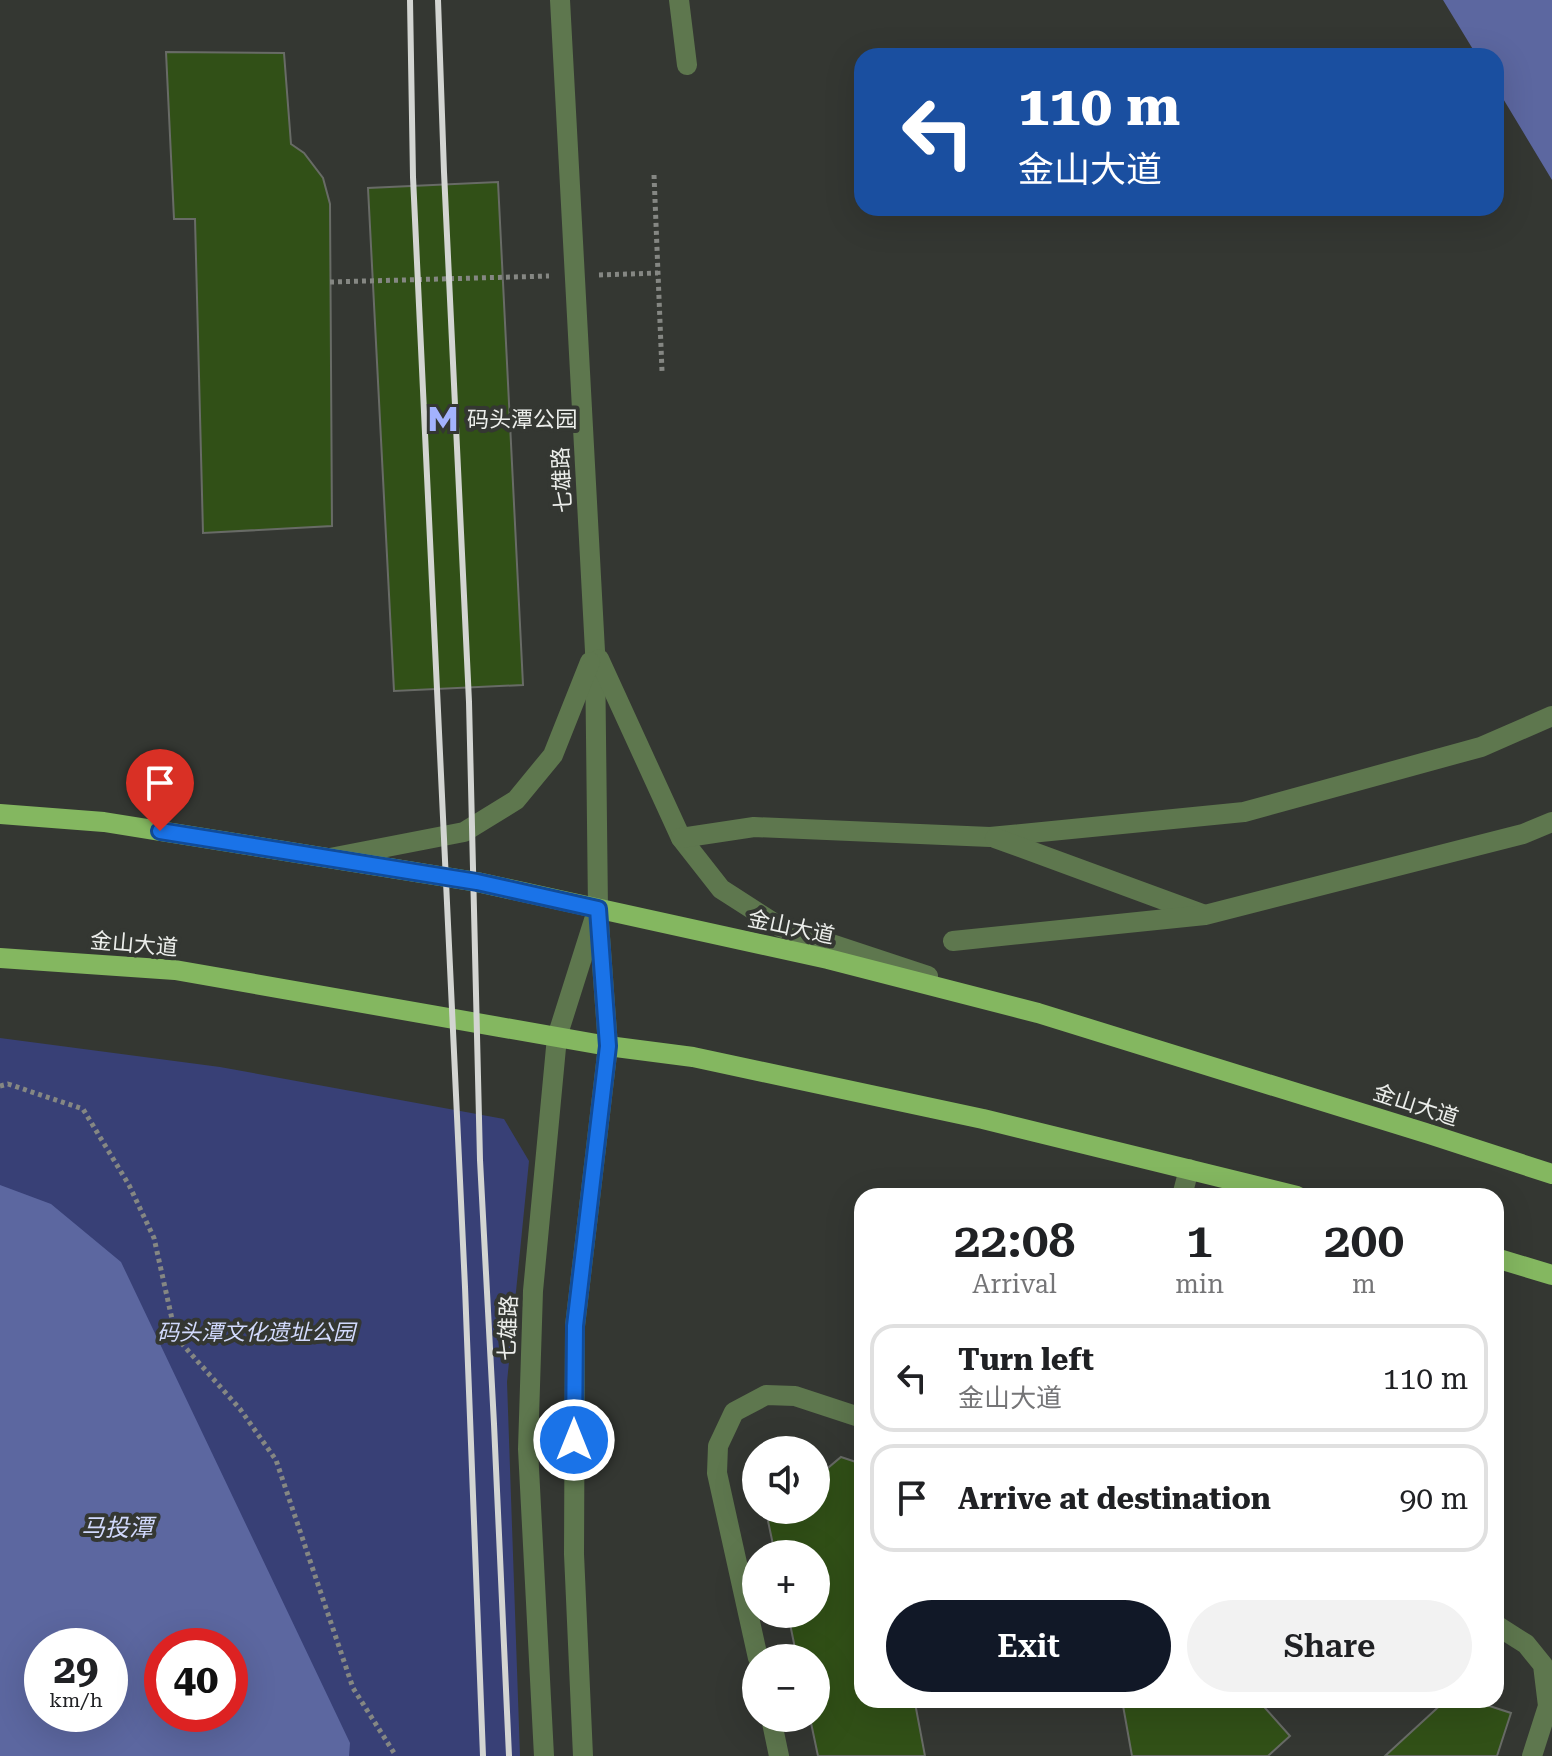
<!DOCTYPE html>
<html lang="en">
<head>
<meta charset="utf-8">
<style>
	:root { --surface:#fff; --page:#f2f2f2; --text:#202124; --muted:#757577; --line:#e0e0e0; --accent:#111827 }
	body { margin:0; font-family:"Roboto Serif","Noto Sans SC",serif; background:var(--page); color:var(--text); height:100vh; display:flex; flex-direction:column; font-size:30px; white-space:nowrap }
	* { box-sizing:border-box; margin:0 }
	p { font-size:26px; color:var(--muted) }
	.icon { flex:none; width:44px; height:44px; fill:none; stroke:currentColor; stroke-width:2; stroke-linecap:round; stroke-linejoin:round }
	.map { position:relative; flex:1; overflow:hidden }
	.drawer { position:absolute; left:854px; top:1188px; width:650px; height:520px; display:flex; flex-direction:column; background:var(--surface); border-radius:24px; box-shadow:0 8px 32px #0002 }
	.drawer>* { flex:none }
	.top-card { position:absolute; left:854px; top:48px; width:650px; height:168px; border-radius:24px; box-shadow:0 8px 32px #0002; background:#1a4fa0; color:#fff; overflow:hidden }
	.tools { position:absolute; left:742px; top:1436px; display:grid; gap:16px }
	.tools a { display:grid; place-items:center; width:88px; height:88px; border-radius:50%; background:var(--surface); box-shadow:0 8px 32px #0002; font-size:40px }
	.speed { position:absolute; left:24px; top:1628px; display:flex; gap:16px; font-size:40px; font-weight:700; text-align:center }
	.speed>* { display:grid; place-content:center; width:104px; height:104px; border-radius:50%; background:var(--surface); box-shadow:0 8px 32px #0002; line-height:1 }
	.speed small { font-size:20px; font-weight:400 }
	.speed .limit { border:12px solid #d22; background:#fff; color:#111 }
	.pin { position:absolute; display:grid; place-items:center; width:68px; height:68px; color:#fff; margin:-82px -34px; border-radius:50% 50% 50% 0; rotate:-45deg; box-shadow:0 0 8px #0007 }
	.pin .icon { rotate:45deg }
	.me { position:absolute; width:88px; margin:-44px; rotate:0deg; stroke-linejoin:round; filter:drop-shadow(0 0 6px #0008) }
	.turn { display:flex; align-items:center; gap:28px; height:168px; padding:0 32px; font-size:36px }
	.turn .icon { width:104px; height:104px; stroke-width:2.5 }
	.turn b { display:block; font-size:56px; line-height:68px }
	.eta { display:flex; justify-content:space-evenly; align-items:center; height:136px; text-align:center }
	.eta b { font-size:48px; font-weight:600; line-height:56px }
	.action { display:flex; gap:16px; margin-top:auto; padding:16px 32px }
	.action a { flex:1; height:92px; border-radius:48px; background:var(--accent); color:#fff; font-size:32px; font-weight:600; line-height:92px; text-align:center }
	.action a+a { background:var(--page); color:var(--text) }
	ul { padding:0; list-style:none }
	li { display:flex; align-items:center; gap:24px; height:108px; margin:0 16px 12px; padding:0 16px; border:4px solid var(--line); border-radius:24px }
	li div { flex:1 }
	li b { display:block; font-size:30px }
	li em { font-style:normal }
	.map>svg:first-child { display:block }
</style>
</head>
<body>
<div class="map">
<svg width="1552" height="1756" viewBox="0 0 1552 1756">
	<rect width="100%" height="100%" fill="#343732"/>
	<path fill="#384076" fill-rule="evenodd" d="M 0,1038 L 220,1067 L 504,1119 L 529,1161 L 507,1382 L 520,1756 L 0,1756 ZM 42,1646 L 110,1646 L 110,1714 L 42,1714 ZM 162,1646 L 230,1646 L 230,1714 L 162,1714 Z"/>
	<g fill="#5c67a0" fill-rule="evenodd">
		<polygon points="1443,0 1552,0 1552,180 1496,87 1496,56 1477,56"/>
		<path d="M 0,1185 L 51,1204 L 121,1262 L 350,1743 L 349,1756 L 0,1756 ZM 42,1646 L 110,1646 L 110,1714 L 42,1714 ZM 162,1646 L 230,1646 L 230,1714 L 162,1714 Z"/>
	</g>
	<g fill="#315017" stroke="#686b66" stroke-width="2">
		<polygon points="166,52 284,53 291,144 304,153 323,178 330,204 332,526 203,533 195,219 174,219"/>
		<polygon points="498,182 523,685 394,691 368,188"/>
		<polygon points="841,1457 862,1464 862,1700 918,1700 915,1703 925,1756 818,1756 810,1718 816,1718 816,1658 797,1658 788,1614 816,1614 816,1554 775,1554 768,1521 780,1510 816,1510 816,1478"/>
		<polygon points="1122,1700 1188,1700 1189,1706 1196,1700 1258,1700 1290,1736 1268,1756 1132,1756"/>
		<polygon points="1446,1700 1471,1700 1511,1713 1497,1756 1385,1756"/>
	</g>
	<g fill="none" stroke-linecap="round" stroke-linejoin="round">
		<g stroke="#858783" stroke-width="5" stroke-dasharray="4 4" stroke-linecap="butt">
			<polyline points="654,175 662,371"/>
			<polyline points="599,275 658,273"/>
			<polyline points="330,282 549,276"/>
			<polyline points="0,1086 8,1084 83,1109 129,1185 154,1238 176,1337 240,1409 276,1460 353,1688 396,1756"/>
		</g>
		<g stroke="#5e774e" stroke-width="20">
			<polyline points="560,0 595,651 598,909 608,1046 575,1326 574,1554 583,1756"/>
			<polyline points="679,0 687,65"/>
			<polyline points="599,659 681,838 721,889 780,927 928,976"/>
			<polyline points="681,838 754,827 990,837 1244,812 1481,747 1552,716"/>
			<polyline points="995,838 1202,914"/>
			<polyline points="330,858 464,832 516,800 553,755 590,662"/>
			<polyline points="953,941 1205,915 1523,834 1552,822"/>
			<polyline points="1182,1196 1189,1169"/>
			<polyline points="1496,1625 1526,1644 1543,1665 1548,1706 1532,1756"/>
			<polyline points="758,1658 717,1473 718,1446 734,1412 766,1395 795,1396 862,1418"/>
			<polyline points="771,1718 779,1756"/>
			<polyline points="544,1756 528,1449 533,1291 557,1037 594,920"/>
		</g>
		<g stroke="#84b760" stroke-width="20">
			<polyline points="0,814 104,822 477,882 828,959 1038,1013 1429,1134 1552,1174"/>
			<polyline points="0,958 175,970 608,1046 693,1057 983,1119 1297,1196"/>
			<polyline points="1496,1258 1552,1275"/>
		</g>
		<g stroke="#d3d5d2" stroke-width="6">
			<polyline points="410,0 413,177 465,1287 483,1756"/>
			<polyline points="438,0 444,172 469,702 480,1160 494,1424 509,1756"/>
		</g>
	</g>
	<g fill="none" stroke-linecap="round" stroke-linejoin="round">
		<g stroke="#114b97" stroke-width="20">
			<polyline id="route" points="160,831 477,882 598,909 608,1046 575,1326 574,1440"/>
		</g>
		<use href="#route" stroke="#1a73e8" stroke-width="14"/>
	</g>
	<defs>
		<g id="metro-bare" transform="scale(2.4)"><path d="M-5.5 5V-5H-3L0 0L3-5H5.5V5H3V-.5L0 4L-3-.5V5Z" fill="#a3b2fd" stroke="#343732" stroke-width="2.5" paint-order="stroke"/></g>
	</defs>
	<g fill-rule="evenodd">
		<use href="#metro-bare" x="443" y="419"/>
	</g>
	<g text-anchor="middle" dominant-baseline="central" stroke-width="8" stroke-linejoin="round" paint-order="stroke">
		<g font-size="22" fill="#eceeeb" stroke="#343732" text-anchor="start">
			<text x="467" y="419">码头潭公园</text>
		</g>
		<g font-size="22" fill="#eceeeb" stroke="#343732">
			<text transform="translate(562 480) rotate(-93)">七雄路</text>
			<text transform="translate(791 927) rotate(12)">金山大道</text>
			<text transform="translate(134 944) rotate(5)">金山大道</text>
			<text transform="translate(1416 1105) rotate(18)">金山大道</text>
			<text transform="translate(508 1328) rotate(-88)">七雄路</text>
		</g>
		<g font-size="22" font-style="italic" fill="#d2dafd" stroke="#343732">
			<text x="256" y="1332">码头潭文化遗址公园</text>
		</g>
		<g font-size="24" font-style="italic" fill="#d1d9fc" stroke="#343732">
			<text x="117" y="1528">马投潭</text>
		</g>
	</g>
</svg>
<div class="tools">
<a><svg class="icon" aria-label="sound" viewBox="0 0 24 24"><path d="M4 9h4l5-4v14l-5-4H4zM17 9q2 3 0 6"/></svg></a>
<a>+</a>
<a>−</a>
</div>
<div class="speed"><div>29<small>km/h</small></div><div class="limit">40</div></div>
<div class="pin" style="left:160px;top:831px;background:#d93025"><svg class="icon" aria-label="arrive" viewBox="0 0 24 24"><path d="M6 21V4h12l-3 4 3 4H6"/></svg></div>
<svg class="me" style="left:574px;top:1440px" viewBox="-20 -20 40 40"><circle r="17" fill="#1a73e8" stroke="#fff" stroke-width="3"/><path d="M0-11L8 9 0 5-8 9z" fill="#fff"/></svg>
<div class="top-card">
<div class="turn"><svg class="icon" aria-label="left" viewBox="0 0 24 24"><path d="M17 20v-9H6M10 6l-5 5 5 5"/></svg><div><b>110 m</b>金山大道</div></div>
</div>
<section class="drawer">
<div class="eta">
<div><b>22:08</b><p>Arrival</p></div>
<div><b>1</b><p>min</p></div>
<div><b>200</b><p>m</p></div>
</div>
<ul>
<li><svg class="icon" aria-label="left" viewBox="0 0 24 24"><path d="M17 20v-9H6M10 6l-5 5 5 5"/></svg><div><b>Turn left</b><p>金山大道</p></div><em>110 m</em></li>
<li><svg class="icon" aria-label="arrive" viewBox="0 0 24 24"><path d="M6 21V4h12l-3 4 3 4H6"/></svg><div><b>Arrive at destination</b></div><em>90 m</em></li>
</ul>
<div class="action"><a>Exit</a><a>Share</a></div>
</section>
</div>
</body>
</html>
